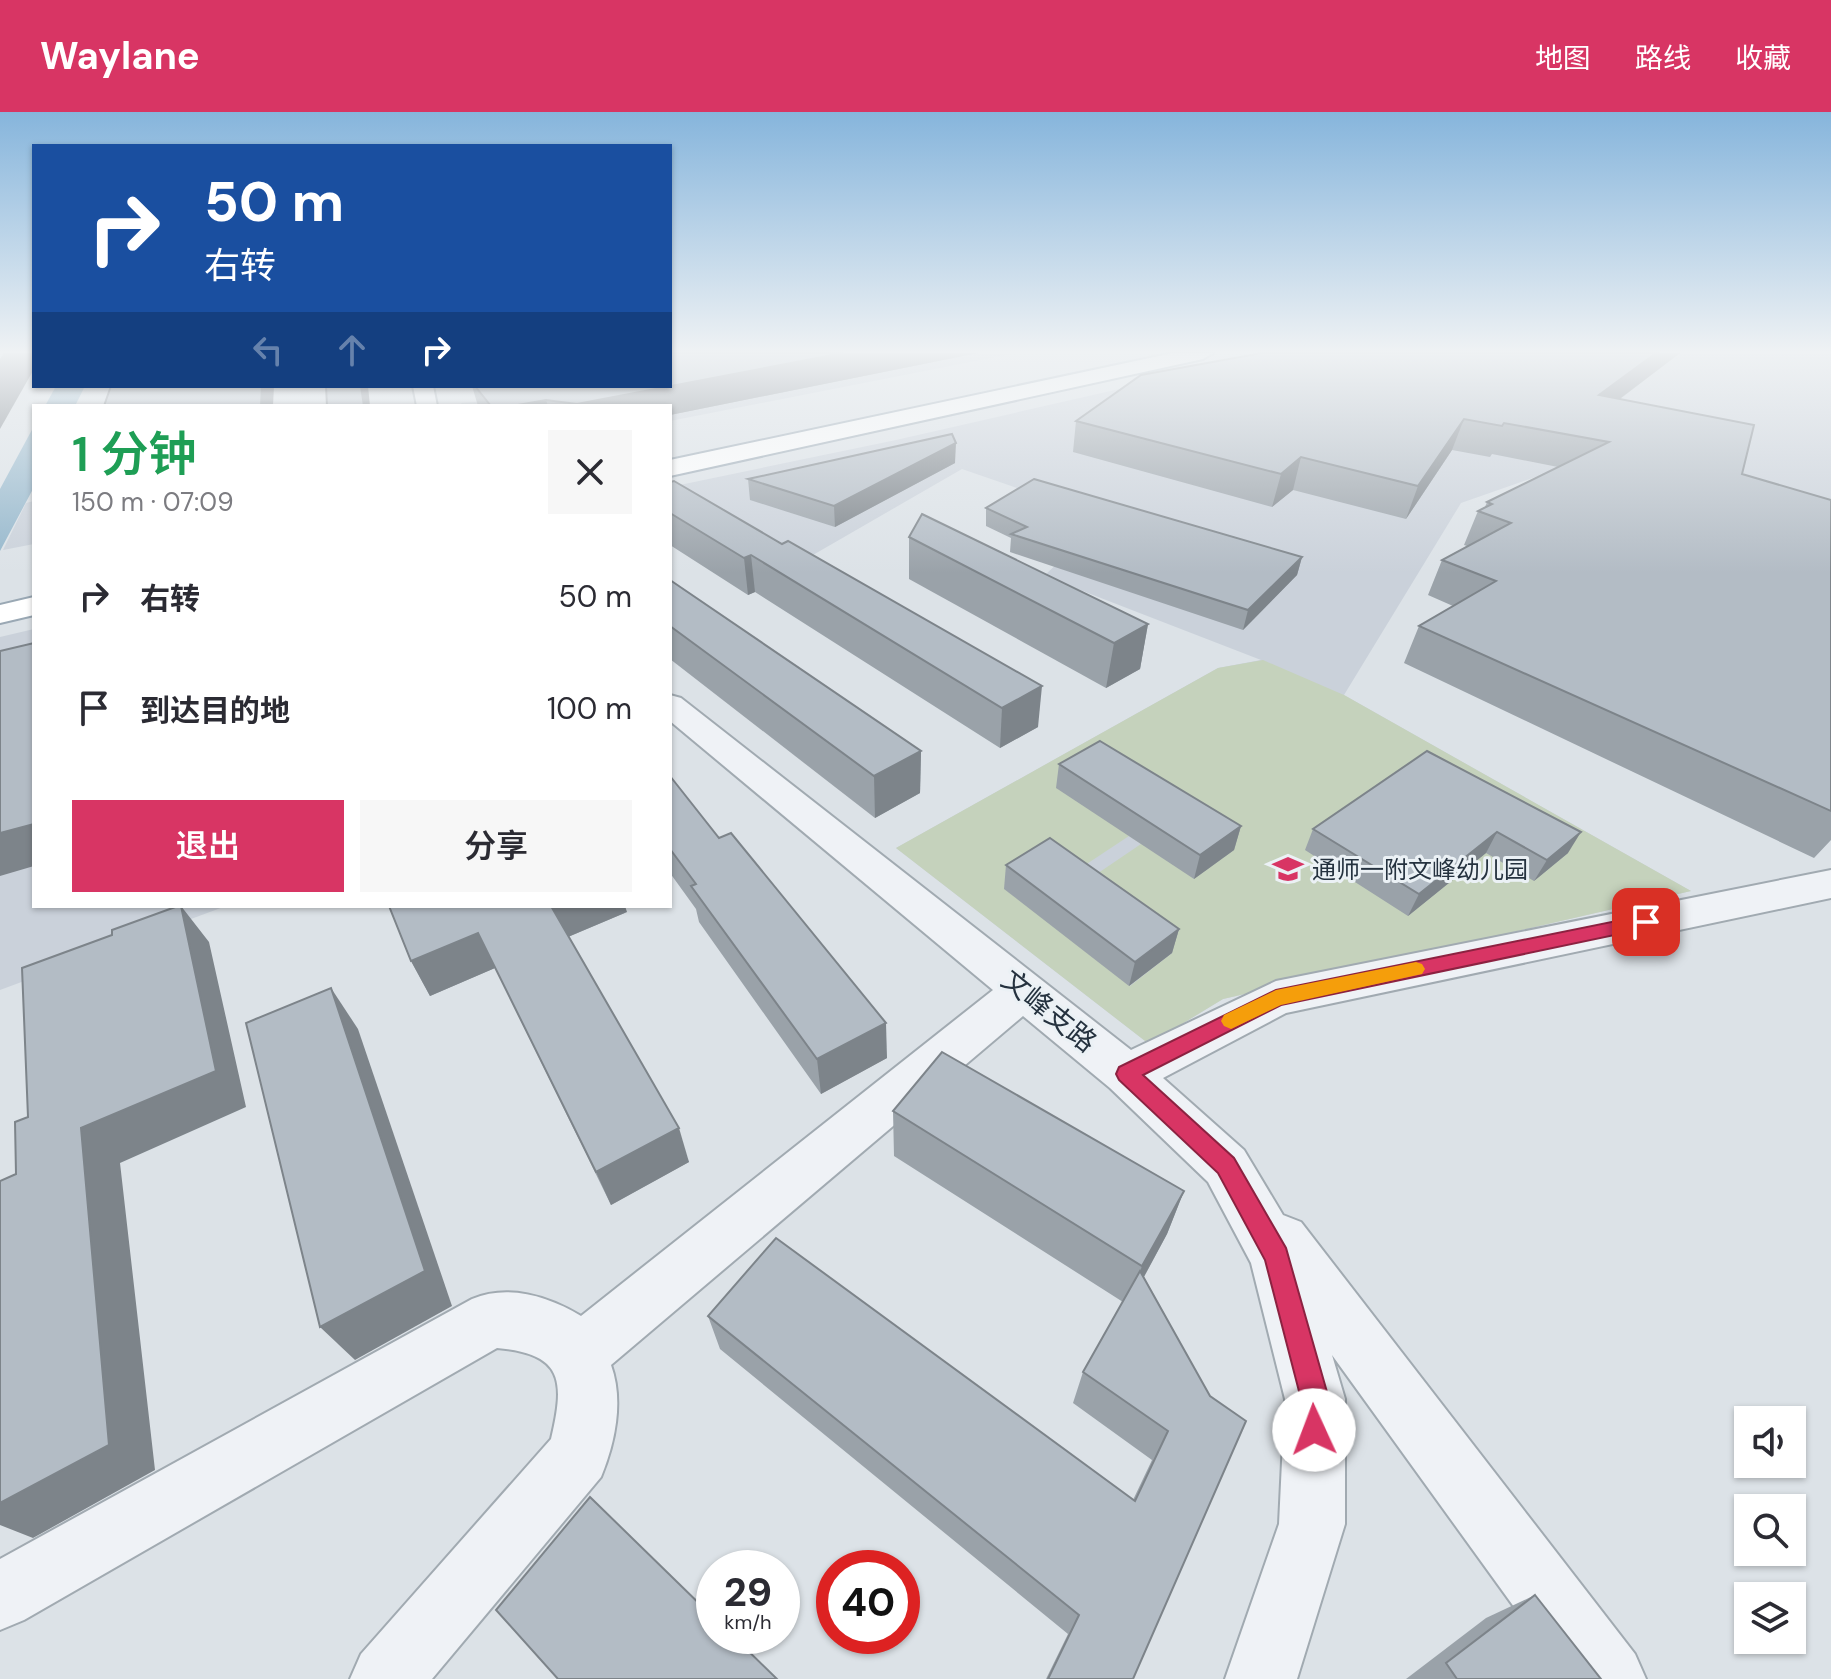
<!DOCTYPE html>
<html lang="zh">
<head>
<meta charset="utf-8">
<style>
	:root { --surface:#fff; --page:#f7f7f7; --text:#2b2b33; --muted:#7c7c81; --accent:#d83564 }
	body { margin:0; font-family:"DM Sans","Noto Sans SC",sans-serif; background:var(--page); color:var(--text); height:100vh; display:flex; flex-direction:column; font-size:30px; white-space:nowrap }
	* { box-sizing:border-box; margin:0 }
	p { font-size:26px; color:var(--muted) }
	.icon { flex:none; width:44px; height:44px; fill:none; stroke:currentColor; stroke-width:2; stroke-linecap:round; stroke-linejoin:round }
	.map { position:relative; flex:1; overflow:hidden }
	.panel { position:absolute; left:32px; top:292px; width:640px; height:504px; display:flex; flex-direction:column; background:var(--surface); border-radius:0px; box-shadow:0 2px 6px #0004 }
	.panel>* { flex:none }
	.top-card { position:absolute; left:32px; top:32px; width:640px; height:244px; border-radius:0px; box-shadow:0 2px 6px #0004; background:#1a4fa0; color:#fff; overflow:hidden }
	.controls { position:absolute; left:1734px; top:1294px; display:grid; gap:16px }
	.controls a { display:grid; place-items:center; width:72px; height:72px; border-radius:0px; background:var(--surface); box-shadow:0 2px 6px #0004; font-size:40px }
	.speed { position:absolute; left:696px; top:1438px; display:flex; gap:16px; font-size:40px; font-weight:700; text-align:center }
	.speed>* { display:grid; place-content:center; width:104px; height:104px; border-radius:50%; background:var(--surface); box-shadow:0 2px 6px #0004; line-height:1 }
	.speed small { font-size:20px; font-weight:400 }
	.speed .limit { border:12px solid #d22; background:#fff; color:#111 }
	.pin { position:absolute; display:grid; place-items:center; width:68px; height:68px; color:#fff; margin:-34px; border-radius:16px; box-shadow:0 4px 12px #0006 }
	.me { position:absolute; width:88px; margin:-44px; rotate:358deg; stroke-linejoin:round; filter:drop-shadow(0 0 6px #0008) }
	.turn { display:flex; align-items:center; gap:28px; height:168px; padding:0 40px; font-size:36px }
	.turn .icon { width:104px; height:104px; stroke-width:2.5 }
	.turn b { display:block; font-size:56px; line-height:68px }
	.lanes { display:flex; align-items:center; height:76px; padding:0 40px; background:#0003; justify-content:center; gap:40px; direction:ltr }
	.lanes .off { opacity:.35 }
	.round { display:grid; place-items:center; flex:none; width:84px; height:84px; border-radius:0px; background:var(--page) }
	.head { display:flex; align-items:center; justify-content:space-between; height:136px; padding:0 40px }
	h1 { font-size:48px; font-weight:600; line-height:60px; color:#1e9e55 }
	.action { display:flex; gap:16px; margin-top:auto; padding:16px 40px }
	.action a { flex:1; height:92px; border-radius:0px; background:var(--accent); color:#fff; font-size:32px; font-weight:600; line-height:92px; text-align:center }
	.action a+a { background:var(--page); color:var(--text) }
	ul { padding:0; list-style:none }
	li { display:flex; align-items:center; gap:24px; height:112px; padding:0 40px }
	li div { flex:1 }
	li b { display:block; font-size:30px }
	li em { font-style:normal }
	header { display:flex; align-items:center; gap:48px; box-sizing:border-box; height:112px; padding:0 40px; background:var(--accent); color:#fff }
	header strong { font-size:38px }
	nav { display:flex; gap:44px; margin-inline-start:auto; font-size:28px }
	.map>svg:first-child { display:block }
</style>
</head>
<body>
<header>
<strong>Waylane</strong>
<nav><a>地图</a><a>路线</a><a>收藏</a></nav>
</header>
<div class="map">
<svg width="1831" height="1567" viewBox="0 0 1831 1567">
	<rect width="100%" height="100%" fill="#dce2e7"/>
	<g fill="#cad1da">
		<polygon points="882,241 1016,241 670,309 670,294 463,294 461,291 526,286 600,288"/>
		<polygon points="1277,241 1831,241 1831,398 1593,345 1461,391 1344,583 1691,779 1223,887 1149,932 896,736 1218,556 1261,548 1044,464 1098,413 1017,376 962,357 806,447 720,413 670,434 670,375 896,328"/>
		<polygon points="34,389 34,432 3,438 26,391"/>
		<polygon points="34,517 34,794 226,794 0,878 0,525"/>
	</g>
	<path fill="#c5d2bc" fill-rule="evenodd" d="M 1263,548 L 1344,583 L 1691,779 L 1223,887 L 1149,932 L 896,736 L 1218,556 ZM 1129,724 L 1194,767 L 1141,732 L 1079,774 L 1172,841 L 1130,874 L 1067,765 Z"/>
	<g fill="#93b6cb">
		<polygon points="56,274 85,274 75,294 45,294"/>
		<polygon points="34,314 34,375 0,439 0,377"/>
	</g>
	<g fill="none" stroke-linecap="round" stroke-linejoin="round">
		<g stroke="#a1aab1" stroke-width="4">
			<g id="minor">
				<polygon points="413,274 433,274 437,294 417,294"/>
				<path d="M 670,583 L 681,586 L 1131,938 L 1276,869 L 1831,758 L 1831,786 L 1286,901 L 1163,966 L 1244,1038 L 1283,1103 L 1301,1110 L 1635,1542 L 1646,1567 L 1566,1567 L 1332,1243 L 1345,1287 L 1345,1412 L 1297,1567 L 1225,1567 L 1279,1412 L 1285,1287 L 1251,1151 L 1208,1070 L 1110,976 L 1023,904 L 611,1253 C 624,1289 615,1331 601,1365 L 432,1567 L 350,1567 L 361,1542 L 551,1327 C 565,1268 563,1242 497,1236 L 24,1508 L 0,1518 L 0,1447 L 472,1187 C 508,1172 548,1184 581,1204 L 993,878 L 670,609 Z"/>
			</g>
		</g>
		<g stroke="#9aa8b4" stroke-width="4">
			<g id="major">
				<polygon points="1173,241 1213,241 1203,247 670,364 670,348"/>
				<polygon points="34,485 34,503 0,511 0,493"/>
			</g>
		</g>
		<use href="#minor" fill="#eff2f6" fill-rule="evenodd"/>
		<use href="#major" fill="#fff" fill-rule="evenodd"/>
	</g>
	<g fill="#9aa2a9">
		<polygon points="670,241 978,241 670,303 670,294 478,294 472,274 670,274"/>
		<polygon points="1262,241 1680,241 1620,287 1742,362 1831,388 1831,728 1814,746 1404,551 1419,514 1453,494 1428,483 1442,448 1467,434 1464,433 1478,399 1485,395 1487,390 1558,355 1492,342 1490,345 1452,338 1406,407 1293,378 1272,395 1073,340 1076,309"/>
		<polygon points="955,351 835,415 750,388 748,367"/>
		<polygon points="670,370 1038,615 1000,636 755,480 748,483 670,433"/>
		<polygon points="986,396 1302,445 1297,463 1243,518 1010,440 1011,426 986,414"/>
		<polygon points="909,425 1148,512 1140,557 1106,576 909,467"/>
		<polygon points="670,468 921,639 920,681 875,706 670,547"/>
		<polygon points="1427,639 1568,741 1534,769 1486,741 1408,804 1305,738 1313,717"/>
		<polygon points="1059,652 1241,714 1234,738 1194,767 1056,676"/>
		<polygon points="670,664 887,946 821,982 699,810 696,797 670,761"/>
		<polygon points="1006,753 1179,817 1172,841 1129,874 1004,777"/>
		<polygon points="627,800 568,825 689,1050 611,1093 495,856 430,884 411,849"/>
		<polygon points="893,999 1184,1079 1167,1122 1144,1165 1210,1284 1133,1567 1046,1567 1068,1522 720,1237 708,1204 1133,1388 1152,1348 1073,1291 1083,1260 1123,1190 894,1044"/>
		<polygon points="1535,1483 1601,1567 1406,1567 1486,1506"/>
	</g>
	<g fill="#7d848a">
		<polygon points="4,241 34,241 34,257 0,317 0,247"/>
		<polygon points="843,241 978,241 670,303 670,294 577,294 577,292"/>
		<polygon points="1656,241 1680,241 1585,313 1599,283"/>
		<polygon points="262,274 274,274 273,294 261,294"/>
		<polygon points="361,274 368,274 370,294 364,294"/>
		<polygon points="546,288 548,294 512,294"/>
		<polygon points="1464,307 1452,338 1406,407 1418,374"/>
		<polygon points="956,331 955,351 835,415 834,394"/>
		<polygon points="1301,345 1293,378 1272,395 1281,362"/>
		<polygon points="751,443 755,480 748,483 744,446"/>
		<polygon points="1302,445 1297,463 1243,518 1248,498"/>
		<polygon points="1148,512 1140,557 1106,576 1114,531"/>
		<polygon points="1042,574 1038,615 1000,636 1002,596"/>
		<polygon points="921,639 920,681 875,706 874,664"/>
		<polygon points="34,712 34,754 0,764 0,721"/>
		<polygon points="1241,714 1234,738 1194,767 1200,743"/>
		<polygon points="1497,720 1486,741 1408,804 1419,782"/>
		<polygon points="1581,720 1568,741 1534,769 1547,748"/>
		<polygon points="181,794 209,830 246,995 120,1051 155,1358 33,1426 0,1413 0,1391 81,1016"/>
		<polygon points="550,794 625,794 627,800 563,827"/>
		<polygon points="1179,817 1172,841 1129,874 1135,850"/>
		<polygon points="478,821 495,856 430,884 411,849"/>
		<polygon points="331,876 358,917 452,1194 355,1248 320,1215"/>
		<polygon points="886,911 887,946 821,982 817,947"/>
		<polygon points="679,1016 689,1050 611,1093 596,1060"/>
		<polygon points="1184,1079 1167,1122 1128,1194 1142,1154"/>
	</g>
	<g fill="#b3bcc5" stroke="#7d848a" stroke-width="2">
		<polygon points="670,241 843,241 577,292 546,288 512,294 491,294 475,274 670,274"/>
		<polygon points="1262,241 1656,241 1599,283 1754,313 1742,362 1831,388 1831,699 1419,514 1496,469 1442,448 1511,411 1478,399 1492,392 1487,390 1609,330 1504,311 1502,314 1464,307 1418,374 1301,345 1281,362 1076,309 1141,263"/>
		<polygon points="111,274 262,274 261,294 104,294"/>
		<polygon points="326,274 361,274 364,294 327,294"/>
		<polygon points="952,322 956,331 834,394 748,367"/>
		<polygon points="1034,367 1302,445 1248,498 1011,422 1027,415 986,396"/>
		<polygon points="674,369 782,432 788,429 1042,574 1002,596 751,443 744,446 670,401 670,370"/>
		<polygon points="922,402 1148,512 1114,531 909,425"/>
		<polygon points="670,468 921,639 874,664 670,514"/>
		<polygon points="34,531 34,712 0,721 0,539"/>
		<polygon points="1100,629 1241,714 1200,743 1059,652"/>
		<polygon points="1427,639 1581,720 1547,748 1497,720 1419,782 1313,717"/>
		<polygon points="670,664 719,726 731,721 886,911 817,947 691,774 696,772 670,737"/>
		<polygon points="1050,726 1179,817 1135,850 1006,753"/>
		<polygon points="178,794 181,794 216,959 81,1016 109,1333 0,1391 0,1069 16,1062 15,1010 28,1005 22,856 112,823 112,818"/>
		<polygon points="389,794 551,794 679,1016 596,1060 478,821 411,849"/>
		<polygon points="331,876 425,1159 320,1215 246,911"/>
		<polygon points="942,940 1184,1079 1142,1154 893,999"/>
		<polygon points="776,1126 1135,1389 1168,1319 1083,1260 1140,1159 1210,1284 1246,1309 1133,1567 1048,1567 1079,1503 708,1204"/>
		<polygon points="590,1385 714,1506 714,1524 733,1524 777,1567 558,1567 496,1498"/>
		<polygon points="1535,1483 1601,1567 1457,1567 1446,1551"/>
	</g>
	<linearGradient id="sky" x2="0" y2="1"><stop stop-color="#86b5dc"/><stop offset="0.52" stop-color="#eff2f4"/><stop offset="1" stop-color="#eff2f4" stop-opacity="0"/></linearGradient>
	<rect width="1831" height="461" fill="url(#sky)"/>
	<polygon fill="#d83564" stroke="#8c2241" stroke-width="2" points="1646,803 1655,810 1653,815 1281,893 1143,963 1234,1046 1286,1136 1329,1287 1328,1318 1324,1328 1314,1332 1304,1328 1300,1318 1301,1287 1265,1148 1218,1061 1119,968 1116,962 1119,955 1276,878"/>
	<polygon fill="#f59e0b" points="1416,850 1422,852 1425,857 1422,862 1281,893 1231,917 1224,914 1221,909 1224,903 1276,878"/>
	<defs>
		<g id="school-bare" transform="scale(2.4)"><path d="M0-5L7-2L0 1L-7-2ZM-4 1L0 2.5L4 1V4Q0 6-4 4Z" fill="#d83564" stroke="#ebf1f5" stroke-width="2.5" paint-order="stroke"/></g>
	</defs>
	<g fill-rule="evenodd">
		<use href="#school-bare" x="1288" y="757"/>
	</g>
	<g text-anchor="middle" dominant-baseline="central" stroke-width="6" stroke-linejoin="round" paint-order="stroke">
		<g font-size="24" fill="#25323f" stroke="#ebf1f5" text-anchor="start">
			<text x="1312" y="757">通师一附文峰幼儿园</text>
		</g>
		<g font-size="28" fill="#25323f" stroke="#ebf1f5">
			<text transform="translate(1049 899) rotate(39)">文峰支路</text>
		</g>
	</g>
</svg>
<div class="controls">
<a><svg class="icon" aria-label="sound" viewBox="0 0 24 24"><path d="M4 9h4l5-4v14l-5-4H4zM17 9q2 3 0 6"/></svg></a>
<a><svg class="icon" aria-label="search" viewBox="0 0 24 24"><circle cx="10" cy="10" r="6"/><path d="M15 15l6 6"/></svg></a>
<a><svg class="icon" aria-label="layers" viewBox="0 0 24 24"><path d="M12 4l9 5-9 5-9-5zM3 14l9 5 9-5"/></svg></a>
</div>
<div class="speed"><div>29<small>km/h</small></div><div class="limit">40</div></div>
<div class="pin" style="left:1646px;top:810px;background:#d93025"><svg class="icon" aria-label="arrive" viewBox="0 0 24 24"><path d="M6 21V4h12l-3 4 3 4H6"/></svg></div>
<svg class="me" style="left:1314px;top:1318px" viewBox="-20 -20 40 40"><circle r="19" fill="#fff"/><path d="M0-13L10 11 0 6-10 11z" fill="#d83564"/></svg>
<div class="top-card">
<div class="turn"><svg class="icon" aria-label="right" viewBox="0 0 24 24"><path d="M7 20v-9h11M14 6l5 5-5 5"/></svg><div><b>50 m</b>右转</div></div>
<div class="lanes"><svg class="icon off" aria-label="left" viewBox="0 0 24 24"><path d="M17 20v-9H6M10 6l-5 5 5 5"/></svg><svg class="icon off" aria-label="ahead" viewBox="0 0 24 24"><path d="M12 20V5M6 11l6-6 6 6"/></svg><svg class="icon" aria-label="right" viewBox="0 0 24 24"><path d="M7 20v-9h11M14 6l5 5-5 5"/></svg></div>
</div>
<section class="panel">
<div class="head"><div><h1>1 分钟</h1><p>150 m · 07:09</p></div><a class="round"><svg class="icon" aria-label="close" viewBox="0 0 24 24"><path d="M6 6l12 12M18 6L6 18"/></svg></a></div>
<ul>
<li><svg class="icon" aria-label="right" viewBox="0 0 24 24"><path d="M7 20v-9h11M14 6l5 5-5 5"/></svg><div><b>右转</b></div><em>50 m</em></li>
<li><svg class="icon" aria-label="arrive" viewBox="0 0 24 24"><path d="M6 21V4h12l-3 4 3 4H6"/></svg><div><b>到达目的地</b></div><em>100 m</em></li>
</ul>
<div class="action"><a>退出</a><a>分享</a></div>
</section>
</div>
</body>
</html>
